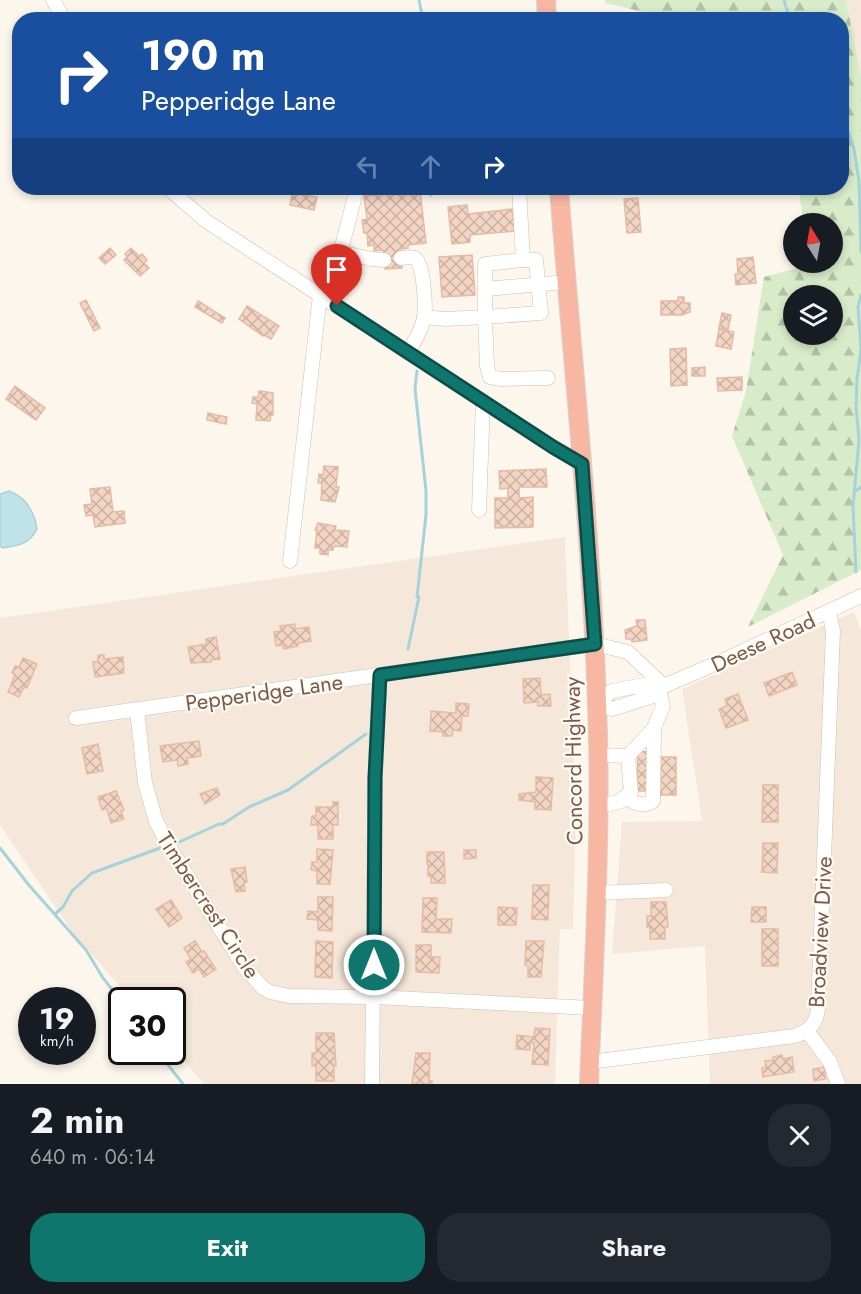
<!DOCTYPE html>
<html lang="en">
<head>
<meta charset="utf-8">
<style>
	:root { --surface:#171b24; --page:#242831; --text:#f1f3f6; --muted:#9ea1a6; --accent:#0f766e }
	body { margin:0; font-family:Jost,sans-serif; background:var(--page); color:var(--text); height:100vh; display:flex; flex-direction:column; font-size:22px; white-space:nowrap }
	* { box-sizing:border-box; margin:0 }
	p { font-size:20px; color:var(--muted) }
	.icon { flex:none; width:33px; height:33px; fill:none; stroke:currentColor; stroke-width:2; stroke-linecap:round; stroke-linejoin:round }
	.map { position:relative; height:1084px; overflow:hidden }
	.side { display:flex; flex-direction:column; background:var(--surface); flex:1 }
	.side>* { flex:none }
	.guide { position:absolute; left:12px; top:12px; width:837px; height:183px; border-radius:24px; box-shadow:0 3px 9px #0003; background:#1a4fa0; color:#fff; overflow:hidden }
	.needle { width:39px; rotate:349deg }
	.buttons { position:absolute; left:783px; top:213px; display:grid; gap:12px }
	.buttons a { display:grid; place-items:center; width:60px; height:60px; border-radius:50%; background:var(--surface); box-shadow:0 3px 9px #0003; font-size:30px }
	.speed { position:absolute; left:18px; top:987px; display:flex; gap:12px; font-size:30px; font-weight:700; text-align:center }
	.speed>* { display:grid; place-content:center; width:78px; height:78px; border-radius:50%; background:var(--surface); box-shadow:0 3px 9px #0003; line-height:1 }
	.speed small { font-size:15px; font-weight:400 }
	.speed .limit { border:3px solid #111; border-radius:9px; background:#fff; color:#111 }
	.pin { position:absolute; display:grid; place-items:center; width:51px; height:51px; color:#fff; margin:-62px -26px; border-radius:50% 50% 50% 0; rotate:-45deg; box-shadow:0 0 6px #0007 }
	.pin .icon { rotate:45deg }
	.me { position:absolute; width:66px; margin:-33px; rotate:0deg; stroke-linejoin:round; filter:drop-shadow(0 0 4px #0008) }
	.turn { display:flex; align-items:center; gap:21px; height:126px; padding:0 30px; font-size:27px }
	.turn .icon { width:78px; height:78px; stroke-width:2.5 }
	.turn b { display:block; font-size:42px; line-height:51px }
	.lanes { display:flex; align-items:center; height:57px; padding:0 30px; background:#0003; justify-content:center; gap:30px; direction:ltr }
	.lanes .off { opacity:.35 }
	.round { display:grid; place-items:center; flex:none; width:63px; height:63px; border-radius:24px; background:var(--page) }
	.overview { display:flex; align-items:center; justify-content:space-between; height:102px; padding:0 30px }
	h1 { font-size:36px; font-weight:700; line-height:45px }
	.button { display:flex; gap:12px; margin-top:auto; padding:12px 30px }
	.button a { flex:1; height:69px; border-radius:24px; background:var(--accent); color:#fff; font-size:24px; font-weight:700; line-height:69px; text-align:center }
	.button a+a { background:var(--page); color:var(--text) }
	.map>svg:first-child { display:block }
</style>
</head>
<body>
<div class="map">
<svg width="861" height="1084" viewBox="0 0 861 1084">
	<defs>
		<pattern id="forest-firs" width="22" height="20" patternUnits="userSpaceOnUse" patternTransform="scale(1.5)"><rect width="22" height="20" fill="#d8ecc9"/><path d="M5 1l3.5 6h-7zM16 11l3.5 6h-7z" fill="#b4c2a5"/></pattern>
		<pattern id="building-cross-hatch" width="8" height="8" patternUnits="userSpaceOnUse" patternTransform="scale(1.5)"><rect width="8" height="8" fill="#f3d5c3"/><path d="M0 0l8 8M0 8l8-8" fill="none" stroke="#cab0a1"/></pattern>
	</defs>
	<rect width="100%" height="100%" fill="#fdf6ec"/>
	<g fill="#f5e8da">
		<polygon points="846,0 861,0 861,75"/>
		<polygon points="565,537 576,815 573,929 560,929 555,1084 204,1084 173,1048 172,1000 132,1000 75,936 0,825 0,618"/>
		<polygon points="854,612 861,630 861,1084 710,1084 705,946 612,954 622,822 702,821 682,689"/>
	</g>
	<path fill="url(#forest-firs)" fill-rule="evenodd" d="M 605,0 L 846,0 L 861,75 L 861,570 L 748,627 L 783,555 L 732,436 L 746,391 L 764,277 L 809,265 L 809,263 L 832,262 L 832,224 L 804,223 L 798,188 L 842,188 L 842,20 L 673,19 L 605,3 ZM 794,296 L 832,296 L 832,334 L 794,334 Z"/>
	<path fill="#bfe3e8" stroke="#a5d3da" stroke-width="1.5" d="M 9,491 C 26,497 34,511 37,529 C 30,544 18,546 2,548 L 0,545 L 0,494 Z"/>
	<g fill="none" stroke-linecap="round" stroke-linejoin="round">
		<g stroke="#a5d3da" stroke-width="3">
			<polyline points="419,0 423,20"/>
			<polyline points="784,0 790,20"/>
			<polyline points="842,113 854,149 859,181 861,252"/>
			<polyline points="429,188 431,195"/>
			<polyline points="854,492 861,487"/>
			<polyline points="856,572 853,507 859,440 856,406 857,379 861,349 858,307 861,295"/>
			<polyline points="408,649 419,597 417,597 426,515 426,491 415,389 417,371"/>
			<polyline points="177,843 219,824 223,824 249,807 288,790 366,734"/>
			<polyline points="0,848 28,884 86,950 103,978 122,1002"/>
			<polyline points="55,914 63,907 72,891 92,873 160,848"/>
			<polyline points="158,1052 183,1084"/>
		</g>
	</g>
	<g fill="url(#building-cross-hatch)" stroke="#e6bba3" stroke-width="1.5">
		<polygon points="420,190 426,243 408,245 408,248 400,249 402,268 385,269 383,250 374,251 374,245 368,246 367,233 364,233 362,220 367,219 364,196"/>
		<polygon points="292,193 317,197 314,210 290,205"/>
		<polygon points="638,198 641,232 627,233 624,199"/>
		<polygon points="467,205 468,214 512,209 515,231 470,235 470,242 452,244 448,207"/>
		<polygon points="110,248 116,255 105,264 99,258"/>
		<polygon points="131,248 139,256 142,254 147,260 144,263 149,268 140,276 124,260 127,257 125,254"/>
		<polygon points="472,255 475,295 442,297 439,257"/>
		<polygon points="753,257 756,283 736,285 735,274 738,274 737,259"/>
		<polygon points="678,297 684,297 684,303 690,303 690,312 682,315 661,315 661,301 678,301"/>
		<polygon points="86,300 100,328 94,331 80,303"/>
		<polygon points="198,301 225,318 222,323 195,307"/>
		<polygon points="247,306 279,326 271,339 264,335 263,336 239,319"/>
		<polygon points="722,313 731,315 728,330 719,328"/>
		<polygon points="719,329 734,332 731,349 716,346"/>
		<polygon points="686,348 687,385 671,386 670,349"/>
		<polygon points="705,367 705,376 692,376 692,368"/>
		<polygon points="742,377 742,390 718,391 717,378"/>
		<polygon points="15,386 45,408 36,420 6,399"/>
		<polygon points="259,391 273,393 273,415 271,415 270,421 256,420 257,404 252,403 253,397 258,397"/>
		<polygon points="208,413 227,417 226,424 207,420"/>
		<polygon points="324,466 338,467 336,487 339,487 335,502 321,500 322,483 318,483 319,474 323,475"/>
		<polygon points="546,469 547,487 519,487 519,498 533,497 533,527 495,528 495,498 508,498 508,488 500,489 499,471"/>
		<polygon points="110,487 113,512 124,511 125,523 95,527 93,515 86,516 84,505 92,504 90,489"/>
		<polygon points="318,523 336,526 335,530 349,531 347,547 334,546 333,550 328,550 328,555 320,554 320,548 315,548 317,530 315,530"/>
		<polygon points="636,620 645,620 647,640 632,642 631,639 626,639 625,630 637,626"/>
		<polygon points="295,624 295,629 309,627 311,641 298,643 298,646 284,649 283,645 276,646 274,632 281,631 280,626"/>
		<polygon points="216,637 220,659 211,660 211,662 191,663 188,647 207,644 206,639"/>
		<polygon points="98,655 104,655 104,659 123,657 124,673 95,677 93,662 98,661"/>
		<polygon points="23,658 37,664 27,688 24,687 19,697 8,692 15,675 12,673 15,666 19,667"/>
		<polygon points="792,672 797,685 769,696 764,683"/>
		<polygon points="540,678 541,695 550,694 551,706 538,706 538,702 524,703 523,679"/>
		<polygon points="738,694 748,720 726,728 719,709 727,706 725,699"/>
		<polygon points="456,703 469,704 468,716 462,716 461,731 453,730 452,736 443,736 443,732 430,731 431,711 456,713"/>
		<polygon points="199,741 201,756 187,758 188,764 178,766 177,760 163,762 160,746"/>
		<polygon points="98,744 103,771 87,774 82,748"/>
		<polygon points="638,751 649,752 648,791 637,791"/>
		<polygon points="659,757 676,757 676,795 658,795"/>
		<polygon points="536,777 553,778 551,810 535,809 535,802 519,800 519,794 536,792"/>
		<polygon points="763,785 778,785 778,822 762,822"/>
		<polygon points="217,788 220,795 205,804 200,794"/>
		<polygon points="116,791 124,810 121,811 124,819 111,823 107,809 102,810 98,797"/>
		<polygon points="333,802 338,802 338,825 333,825 333,839 318,839 318,825 311,825 312,816 316,816 316,807 333,807"/>
		<polygon points="763,843 778,843 777,873 762,872"/>
		<polygon points="317,849 333,850 330,884 317,884 317,871 311,870 312,862 317,862"/>
		<polygon points="464,850 476,850 476,858 464,859"/>
		<polygon points="427,852 444,852 445,883 431,883 431,876 428,876 428,864 427,864"/>
		<polygon points="245,867 247,882 244,883 245,891 236,892 231,869"/>
		<polygon points="533,885 549,885 548,920 532,919"/>
		<polygon points="318,897 333,897 332,931 318,930 318,920 307,919 308,911 318,912"/>
		<polygon points="423,898 437,898 436,919 452,919 451,933 422,932"/>
		<polygon points="171,900 182,918 169,927 156,909"/>
		<polygon points="651,902 666,902 668,927 665,927 665,939 650,939 650,928 647,927 647,916 651,916"/>
		<polygon points="498,907 517,908 516,925 498,925"/>
		<polygon points="752,907 766,907 766,922 751,922"/>
		<rect x="762" y="929" width="16" height="37"/>
		<polygon points="195,941 202,952 204,951 216,969 204,977 199,969 193,973 186,962 191,959 184,948"/>
		<polygon points="316,941 333,942 332,978 315,977"/>
		<polygon points="526,941 544,941 541,977 528,977 528,966 525,965"/>
		<polygon points="416,945 431,945 431,957 440,957 439,973 416,972"/>
		<polygon points="535,1028 550,1029 548,1065 532,1064 534,1043 530,1043 530,1050 516,1049 517,1035 534,1037"/>
		<polygon points="316,1033 334,1033 336,1066 334,1066 334,1081 316,1081 316,1066 312,1066 312,1053 316,1053"/>
		<polygon points="416,1053 430,1053 429,1081 432,1081 432,1084 412,1084"/>
		<polygon points="782,1055 783,1059 792,1057 794,1072 763,1077 762,1068 766,1067 765,1061 773,1060 773,1057"/>
		<polygon points="824,1067 826,1079 814,1081 813,1069"/>
	</g>
	<g fill="none" stroke-linecap="round" stroke-linejoin="round">
		<g stroke="#d1beb0" stroke-width="15">
			<g id="minor">
				<polyline points="53,0 64,20"/>
				<polyline points="168,188 206,221 553,447 582,464"/>
				<polyline points="519,188 523,260 536,260 541,313 485,317 487,366 490,377 501,379 548,378"/>
				<polyline points="340,254 357,188"/>
				<path d="M 401,258 C 405,258 411,256 415,258 C 424,264 426,308 424,318 C 421,331 415,342 407,352"/>
				<polyline points="485,289 485,264 523,260"/>
				<polyline points="424,317 445,319 485,317 485,289 567,282"/>
				<polyline points="479,510 483,402"/>
				<polyline points="290,561 320,295 340,254 344,253 371,259 384,260"/>
				<polyline points="664,686 649,684 612,691 597,704 612,709 653,696 664,686 724,660 861,596"/>
				<polyline points="137,710 145,783 156,821 167,843 244,967 263,988 270,992 289,996 374,997 592,1008"/>
				<polyline points="76,718 595,644 628,652 664,686"/>
				<polyline points="628,756 654,728 663,706 659,691"/>
				<path d="M 625,797 C 634,803 643,808 653,801 L 654,728"/>
				<polyline points="598,806 619,802 631,792 628,756 598,755"/>
				<polyline points="597,893 666,890"/>
				<polyline points="807,1031 830,1062 838,1084"/>
				<path d="M 590,1062 L 794,1036 C 808,1032 817,1024 818,1008 L 833,631 L 829,611"/>
				<polyline points="372,1084 375,778 380,675"/>
			</g>
		</g>
		<g stroke="#dad1cd" stroke-width="20">
			<g id="highway">
				<polyline points="546,0 547,20"/>
				<path d="M 559,188 C 572,359 591,531 597,703 C 602,830 594,957 589,1084"/>
			</g>
		</g>
		<use href="#minor" stroke="#fff" stroke-width="14"/>
		<use href="#highway" stroke="#f7b7a3" stroke-width="18"/>
	</g>
	<g fill="none" stroke-linecap="round" stroke-linejoin="round">
		<g stroke="#0a4d48" stroke-width="15">
			<polyline id="route" points="337,306 553,447 582,464 595,644 380,675 375,778 374,965"/>
		</g>
		<use href="#route" stroke="#0f766e" stroke-width="10"/>
	</g>
	<g text-anchor="middle" dominant-baseline="central" stroke-width="4.5" stroke-linejoin="round" paint-order="stroke">
		<g font-size="22" fill="#7a5c4d" stroke="#fffaf3">
			<text transform="translate(763 642) rotate(-25)">Deese Road</text>
			<text transform="translate(264 692) rotate(-8)">Pepperidge Lane</text>
			<text transform="translate(573 761) rotate(-91)">Concord Highway</text>
			<text transform="translate(209 905) rotate(57)">Timbercrest Circle</text>
			<text transform="translate(820 932) rotate(-87)">Broadview Drive</text>
		</g>
	</g>
</svg>
<div class="buttons">
<a><svg class="needle" viewBox="-14 -14 28 28"><path d="M0-13l5 13h-10z" fill="#e53935"/><path d="M0 13l5-13h-10z" fill="#9ea1a6"/></svg></a>
<a><svg class="icon" aria-label="layers" viewBox="0 0 24 24"><path d="M12 4l9 5-9 5-9-5zM3 14l9 5 9-5"/></svg></a>
</div>
<div class="speed"><div>19<small>km/h</small></div><div class="limit">30</div></div>
<div class="pin" style="left:337px;top:306px;background:#d93025"><svg class="icon" aria-label="arrive" viewBox="0 0 24 24"><path d="M6 21V4h12l-3 4 3 4H6"/></svg></div>
<svg class="me" style="left:374px;top:965px" viewBox="-20 -20 40 40"><circle r="17" fill="#0f766e" stroke="#fff" stroke-width="3"/><path d="M0-11L8 9 0 5-8 9z" fill="#fff"/></svg>
<div class="guide">
<div class="turn"><svg class="icon" aria-label="right" viewBox="0 0 24 24"><path d="M7 20v-9h11M14 6l5 5-5 5"/></svg><div><b>190 m</b>Pepperidge Lane</div></div>
<div class="lanes"><svg class="icon off" aria-label="left" viewBox="0 0 24 24"><path d="M17 20v-9H6M10 6l-5 5 5 5"/></svg><svg class="icon off" aria-label="ahead" viewBox="0 0 24 24"><path d="M12 20V5M6 11l6-6 6 6"/></svg><svg class="icon" aria-label="right" viewBox="0 0 24 24"><path d="M7 20v-9h11M14 6l5 5-5 5"/></svg></div>
</div>
</div>
<section class="side">
<div class="overview"><div><h1>2 min</h1><p>640 m · 06:14</p></div><a class="round"><svg class="icon" aria-label="close" viewBox="0 0 24 24"><path d="M6 6l12 12M18 6L6 18"/></svg></a></div>
<div class="button"><a>Exit</a><a>Share</a></div>
</section>
</body>
</html>
